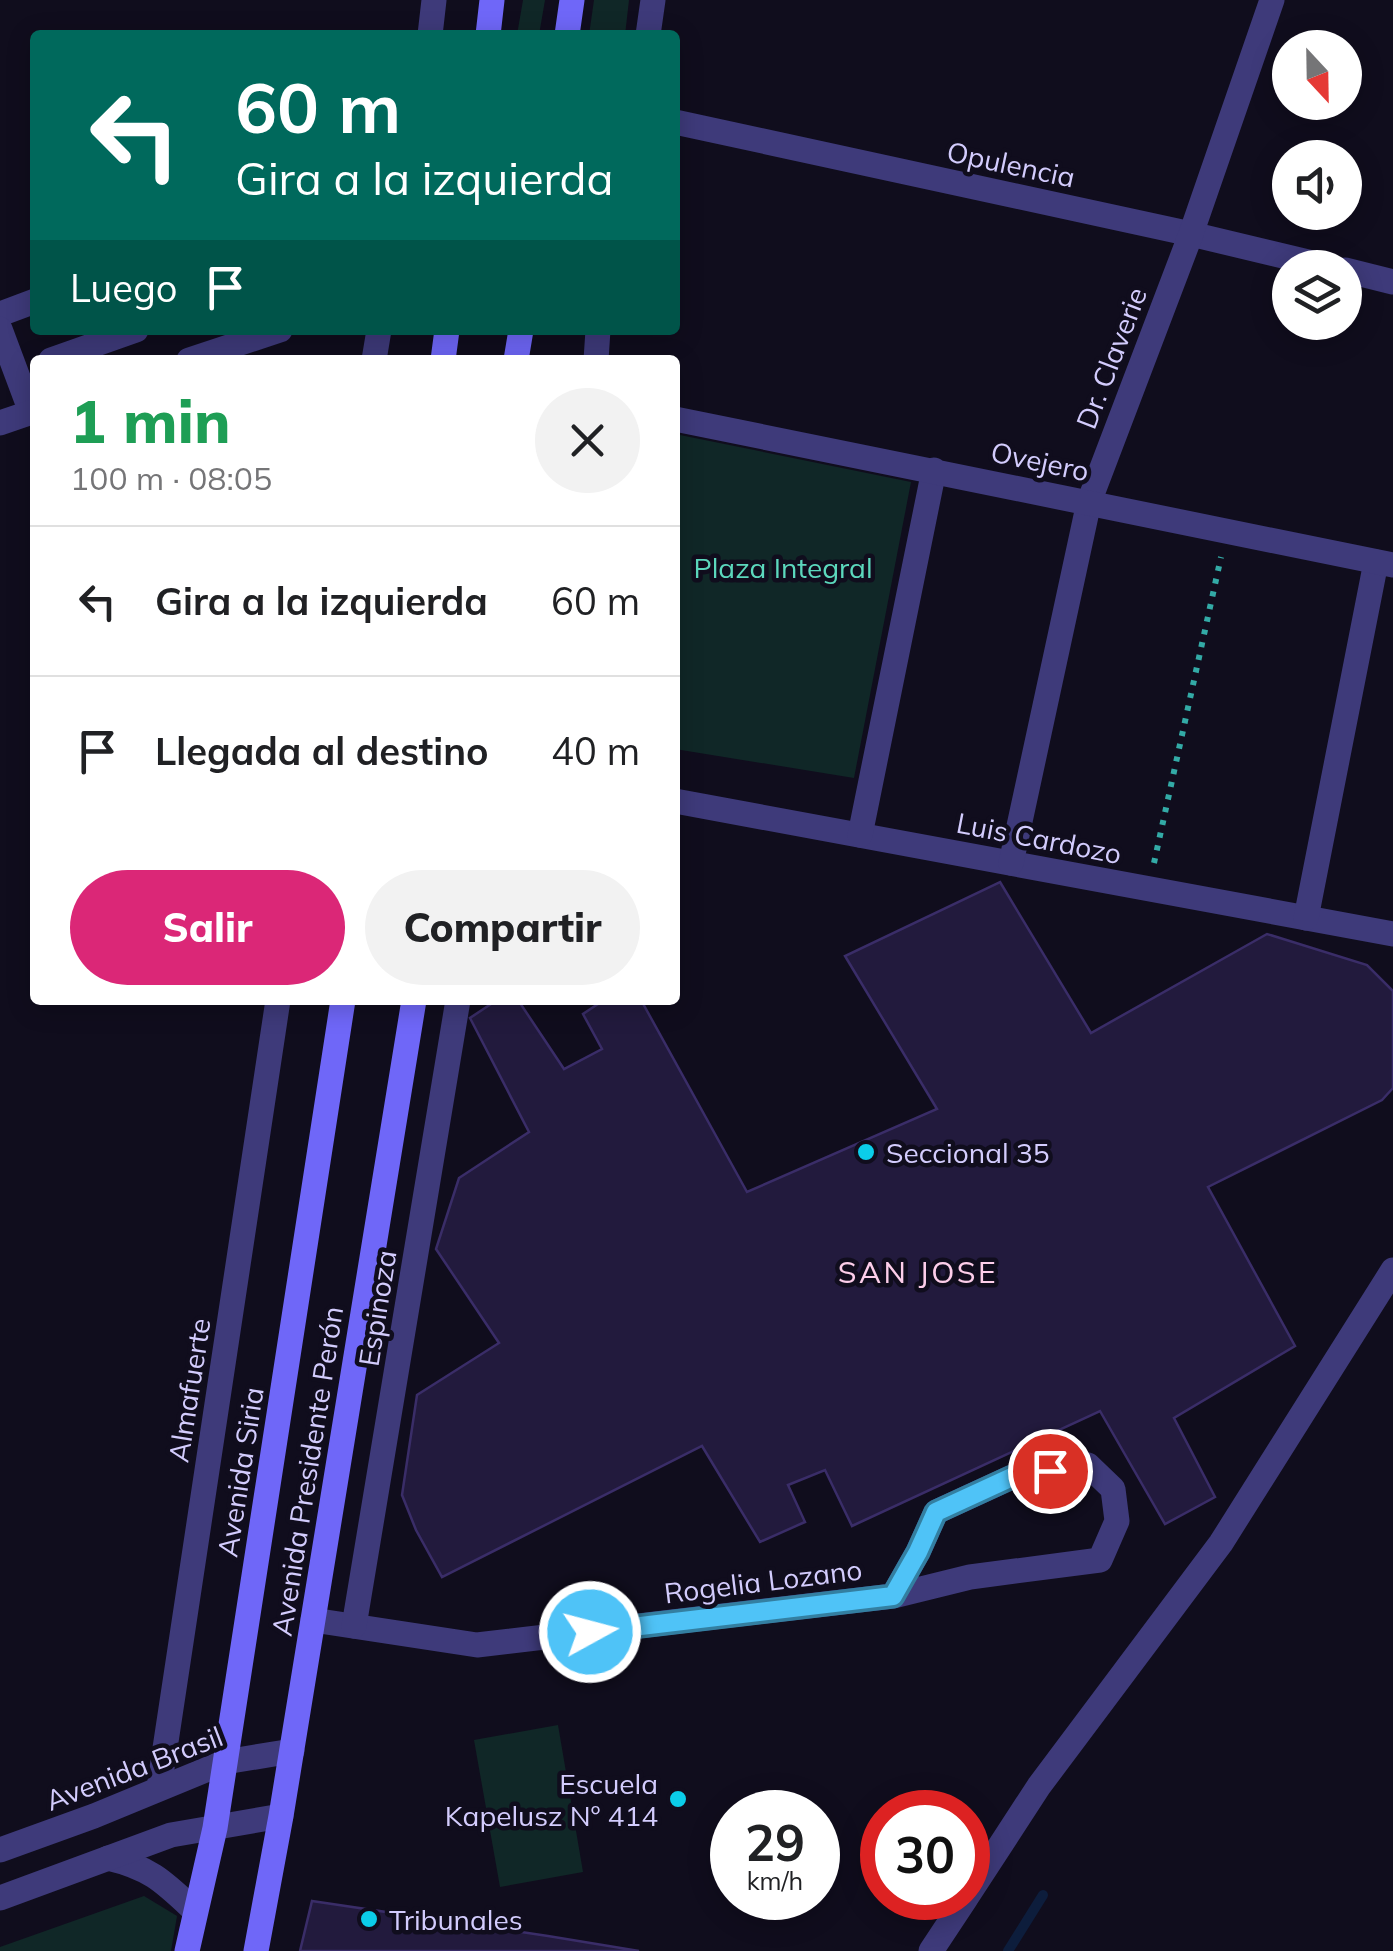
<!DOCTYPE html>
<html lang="es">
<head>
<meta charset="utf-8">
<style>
	:root { --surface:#fff; --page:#f2f2f2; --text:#202124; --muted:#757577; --line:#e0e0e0; --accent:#db2777 }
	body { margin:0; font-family:Mulish,sans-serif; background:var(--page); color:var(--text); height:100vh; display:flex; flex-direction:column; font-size:38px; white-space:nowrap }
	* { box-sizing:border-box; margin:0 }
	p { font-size:32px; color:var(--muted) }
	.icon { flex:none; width:55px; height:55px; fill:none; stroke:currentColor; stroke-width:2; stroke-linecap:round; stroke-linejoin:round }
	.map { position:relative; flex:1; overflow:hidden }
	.sheet { position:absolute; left:30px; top:355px; width:650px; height:650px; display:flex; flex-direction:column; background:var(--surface); border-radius:10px; box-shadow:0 5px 25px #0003 }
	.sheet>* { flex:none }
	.hud { position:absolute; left:30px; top:30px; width:650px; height:305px; border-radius:10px; box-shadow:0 5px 25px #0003; background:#00695c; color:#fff; overflow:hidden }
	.needle { width:65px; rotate:158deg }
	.tools { position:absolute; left:1272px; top:30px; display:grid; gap:20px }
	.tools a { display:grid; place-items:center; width:90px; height:90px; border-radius:50%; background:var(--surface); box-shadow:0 5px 25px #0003; font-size:50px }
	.speed { position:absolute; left:710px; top:1790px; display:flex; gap:20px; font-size:50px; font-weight:700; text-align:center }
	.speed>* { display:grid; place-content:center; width:130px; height:130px; border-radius:50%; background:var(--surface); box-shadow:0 5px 25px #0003; line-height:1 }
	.speed small { font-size:25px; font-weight:400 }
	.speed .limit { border:15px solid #d22; background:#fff; color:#111 }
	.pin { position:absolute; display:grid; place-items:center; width:85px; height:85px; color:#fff; margin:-42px; border:5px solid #fff; border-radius:50%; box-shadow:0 2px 10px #0007 }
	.me { position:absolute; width:110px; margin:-55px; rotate:83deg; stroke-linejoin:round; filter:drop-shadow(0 0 8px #0008) }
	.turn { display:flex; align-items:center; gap:35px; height:210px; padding:0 40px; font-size:45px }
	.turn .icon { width:130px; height:130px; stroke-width:2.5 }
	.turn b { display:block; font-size:70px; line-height:85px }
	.then { display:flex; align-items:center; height:95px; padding:0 40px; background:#0003; gap:20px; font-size:38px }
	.round { display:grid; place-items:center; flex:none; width:105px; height:105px; border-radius:52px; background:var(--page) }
	.headline { display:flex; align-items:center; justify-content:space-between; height:170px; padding:0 40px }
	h1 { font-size:60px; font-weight:800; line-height:75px; color:#1e9e55 }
	.action { display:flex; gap:20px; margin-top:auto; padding:20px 40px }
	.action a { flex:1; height:115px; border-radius:60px; background:var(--accent); color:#fff; font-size:40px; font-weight:800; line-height:115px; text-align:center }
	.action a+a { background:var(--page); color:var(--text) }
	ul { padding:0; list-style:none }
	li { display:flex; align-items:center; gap:30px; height:150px; padding:0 40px; border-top:2px solid var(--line) }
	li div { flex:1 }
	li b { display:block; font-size:38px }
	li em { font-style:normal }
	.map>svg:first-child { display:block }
</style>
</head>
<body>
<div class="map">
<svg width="1393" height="1951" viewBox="0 0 1393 1951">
	<rect width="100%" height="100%" fill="#100d1d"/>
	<g fill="#102727">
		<polygon points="523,0 545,0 539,35 517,35"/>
		<polygon points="594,0 629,0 625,35 589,35"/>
		<polygon points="675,434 911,482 854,778 675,749"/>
		<polygon points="558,1725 583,1872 500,1887 474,1740"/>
		<polygon points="144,1896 177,1916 171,1951 0,1951 0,1947"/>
	</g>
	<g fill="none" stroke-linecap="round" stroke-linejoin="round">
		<polyline stroke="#0d1d3c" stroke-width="10" points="1008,1951 1043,1895"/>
	</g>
	<g fill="#221a3d" stroke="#3a2d68" stroke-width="2.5">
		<polygon points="1000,882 1091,1033 1267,934 1367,965 1393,991 1393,1088 1382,1100 1208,1187 1295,1346 1174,1418 1215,1497 1165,1524 1100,1411 852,1526 825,1470 788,1485 805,1522 760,1542 702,1446 442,1577 416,1530 402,1495 417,1395 499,1343 436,1249 459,1178 529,1132 470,1018 497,1000 518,1000 564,1069 602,1049 583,1014 604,1000 641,1000 747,1192 937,1109 845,956"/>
		<polygon points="312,1901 548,1936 639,1951 300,1951"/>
	</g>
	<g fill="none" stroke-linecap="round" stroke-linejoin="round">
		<polyline stroke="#33aaa6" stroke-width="6" stroke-dasharray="5 8" stroke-linecap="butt" points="1154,863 1221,557"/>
		<g stroke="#3e3a7a" stroke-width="25">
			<polyline points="430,35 434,0"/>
			<polyline points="648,35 653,0"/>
			<polyline points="675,122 1191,234 1333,268"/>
			<polyline points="1345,270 1393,282"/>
			<polyline points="0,314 35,301"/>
			<polyline points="0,329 31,412"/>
			<polyline points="51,360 136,330"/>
			<polyline points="189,360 280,330"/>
			<polyline points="374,360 379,330"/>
			<polyline points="596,360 598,330"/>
			<polyline points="0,423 35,411"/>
			<polyline points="675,801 1393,934"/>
			<polyline points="860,835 934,470"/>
			<polyline points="1011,863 1089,502 1191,234 1272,0"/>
			<polyline points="1306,918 1376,562"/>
			<polyline points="313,1620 477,1645 893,1596 970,1577 1100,1560 1117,1521 1113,1489 1088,1465 1012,1477 936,1512 918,1552 893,1596"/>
			<polyline points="354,1626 458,1000"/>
			<polyline points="159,1788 278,1000"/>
			<polyline points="968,1895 1039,1786 1221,1543 1393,1270"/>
			<polyline points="931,1951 966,1898"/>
		</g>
		<g stroke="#3e3a7a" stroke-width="25">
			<polyline points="675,419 1393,565"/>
			<polyline points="0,1850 94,1816 225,1762 292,1751"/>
			<path d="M 108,1858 C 151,1868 164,1882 195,1911"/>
			<polyline points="0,1898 171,1835 281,1816"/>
		</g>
		<g stroke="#6f67f8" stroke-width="25">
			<polyline points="488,35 492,0"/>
			<polyline points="567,35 572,0"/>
			<polyline points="443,360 447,330"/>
			<polyline points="516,360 521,330"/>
			<polyline points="187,1951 215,1828 343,1000"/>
			<polyline points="256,1951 281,1816 414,1000"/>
		</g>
	</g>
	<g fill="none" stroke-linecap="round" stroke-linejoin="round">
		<g stroke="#337fa1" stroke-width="25">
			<polyline id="route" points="590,1632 893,1596 918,1552 936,1512 1012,1477 1050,1471"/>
		</g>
		<use href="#route" stroke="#4fc3f7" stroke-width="18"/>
	</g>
	<g fill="#0bcde9" stroke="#100d1d" stroke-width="4">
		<circle cx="866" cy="1152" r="10"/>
		<circle cx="678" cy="1799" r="10"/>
		<circle cx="369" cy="1919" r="10"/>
	</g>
	<g text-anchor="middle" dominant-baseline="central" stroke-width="9" stroke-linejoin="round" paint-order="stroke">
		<g font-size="28" fill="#d3ccfd" stroke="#100d1d">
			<text transform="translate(1011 164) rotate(12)">Opulencia</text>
			<text transform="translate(1111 358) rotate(-69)">Dr. Claverie</text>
			<text transform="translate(1040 461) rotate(12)">Ovejero</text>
			<text transform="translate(1039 838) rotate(11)">Luis Cardozo</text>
			<text transform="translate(377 1308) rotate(-81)">Espinoza</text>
			<text transform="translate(189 1390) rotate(-81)">Almafuerte</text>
			<text transform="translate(307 1471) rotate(-81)">Avenida Presidente Perón</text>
			<text transform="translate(240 1472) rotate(-81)">Avenida Siria</text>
			<text transform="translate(763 1581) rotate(-7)">Rogelia Lozano</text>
			<text transform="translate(134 1768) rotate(-21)">Avenida Brasil</text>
		</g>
		<g font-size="28" fill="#5cd8bd" stroke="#100d1d">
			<text x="783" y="567">Plaza Integral</text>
		</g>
		<g font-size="28" fill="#d3ccfd" stroke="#100d1d" text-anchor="start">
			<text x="886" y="1152">Seccional 35</text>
			<text x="658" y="1783" text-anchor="end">Escuela<tspan x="658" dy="32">Kapelusz Nº 414</tspan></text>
			<text x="389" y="1919">Tribunales</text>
		</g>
		<g font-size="30" letter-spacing="2.5" fill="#fdceea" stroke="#100d1d">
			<text x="918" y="1272">SAN JOSE</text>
		</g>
	</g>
</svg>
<div class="tools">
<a><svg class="needle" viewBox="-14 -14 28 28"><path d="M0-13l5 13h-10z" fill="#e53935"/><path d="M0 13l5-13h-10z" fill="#757577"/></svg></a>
<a><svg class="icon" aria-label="sound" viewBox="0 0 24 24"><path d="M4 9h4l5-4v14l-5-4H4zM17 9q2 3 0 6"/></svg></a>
<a><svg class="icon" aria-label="layers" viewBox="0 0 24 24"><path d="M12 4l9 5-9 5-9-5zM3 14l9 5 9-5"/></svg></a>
</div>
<div class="speed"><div>29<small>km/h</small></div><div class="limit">30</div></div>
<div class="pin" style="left:1050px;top:1471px;background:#d93025"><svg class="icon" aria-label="arrive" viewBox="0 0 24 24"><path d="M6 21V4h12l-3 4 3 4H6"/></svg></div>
<svg class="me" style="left:590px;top:1632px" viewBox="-20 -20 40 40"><circle r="17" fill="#4fc3f7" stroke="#fff" stroke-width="3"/><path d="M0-11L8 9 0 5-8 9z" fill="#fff"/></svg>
<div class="hud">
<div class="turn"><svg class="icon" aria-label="left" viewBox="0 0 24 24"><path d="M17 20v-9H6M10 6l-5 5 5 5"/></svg><div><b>60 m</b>Gira a la izquierda</div></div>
<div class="then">Luego<svg class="icon" aria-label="arrive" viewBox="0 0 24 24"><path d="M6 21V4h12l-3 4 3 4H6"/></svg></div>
</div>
<section class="sheet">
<div class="headline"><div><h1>1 min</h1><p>100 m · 08:05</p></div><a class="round"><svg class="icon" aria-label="close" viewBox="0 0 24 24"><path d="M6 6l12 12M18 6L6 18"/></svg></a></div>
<ul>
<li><svg class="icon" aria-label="left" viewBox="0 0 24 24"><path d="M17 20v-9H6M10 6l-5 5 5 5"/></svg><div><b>Gira a la izquierda</b></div><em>60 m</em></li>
<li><svg class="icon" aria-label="arrive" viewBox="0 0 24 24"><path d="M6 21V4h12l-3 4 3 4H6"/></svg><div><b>Llegada al destino</b></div><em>40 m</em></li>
</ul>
<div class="action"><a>Salir</a><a>Compartir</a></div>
</section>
</div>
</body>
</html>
